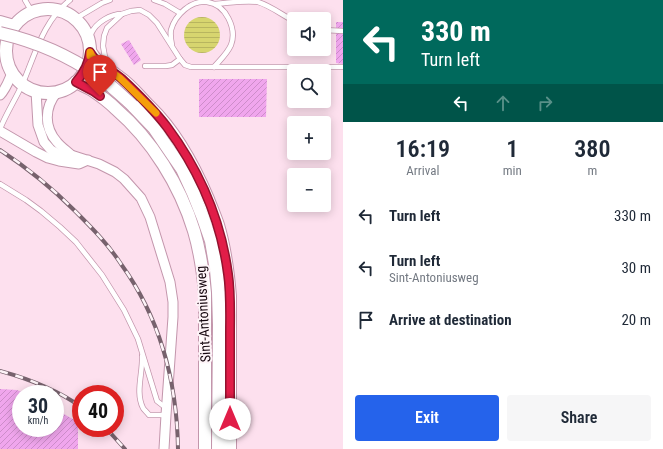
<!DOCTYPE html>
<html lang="en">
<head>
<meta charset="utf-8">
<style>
	:root { --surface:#fff; --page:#f6f6f7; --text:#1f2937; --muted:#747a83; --accent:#2563eb }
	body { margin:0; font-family:"Roboto Condensed",sans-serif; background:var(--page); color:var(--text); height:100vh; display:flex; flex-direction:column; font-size:15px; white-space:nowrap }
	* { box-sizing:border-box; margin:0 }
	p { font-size:13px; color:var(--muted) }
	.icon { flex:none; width:22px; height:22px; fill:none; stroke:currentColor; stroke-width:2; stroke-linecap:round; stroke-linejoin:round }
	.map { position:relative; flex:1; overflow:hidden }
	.panel { display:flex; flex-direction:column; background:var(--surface); width:320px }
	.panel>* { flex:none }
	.hud { background:#00695c; color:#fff; overflow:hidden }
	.buttons { position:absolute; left:287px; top:12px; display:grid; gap:8px }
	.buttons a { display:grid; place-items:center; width:44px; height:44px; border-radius:4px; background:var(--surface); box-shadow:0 2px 10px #0003; font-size:20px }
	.speed { position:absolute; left:12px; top:385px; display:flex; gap:8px; font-size:20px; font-weight:700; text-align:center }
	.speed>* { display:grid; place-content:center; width:52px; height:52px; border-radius:50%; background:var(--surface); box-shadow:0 2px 10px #0003; line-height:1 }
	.speed small { font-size:10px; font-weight:400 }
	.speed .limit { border:6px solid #d22; background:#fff; color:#111 }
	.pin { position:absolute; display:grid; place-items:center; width:34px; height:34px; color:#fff; margin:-41px -17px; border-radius:50% 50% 50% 0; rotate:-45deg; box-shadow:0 0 4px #0007 }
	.pin .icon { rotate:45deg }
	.me { position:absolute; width:44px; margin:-22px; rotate:0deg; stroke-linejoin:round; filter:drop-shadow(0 0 3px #0008) }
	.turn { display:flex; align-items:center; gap:14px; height:84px; padding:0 12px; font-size:18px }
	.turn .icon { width:52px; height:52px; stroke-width:2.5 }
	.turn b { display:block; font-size:28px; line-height:34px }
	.lanes { display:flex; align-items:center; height:38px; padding:0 12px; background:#0003; justify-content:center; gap:20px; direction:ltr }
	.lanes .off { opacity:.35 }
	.eta { display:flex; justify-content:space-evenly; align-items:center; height:68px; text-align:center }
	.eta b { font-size:24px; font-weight:600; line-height:28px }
	.button { display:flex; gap:8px; margin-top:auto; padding:8px 12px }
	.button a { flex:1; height:46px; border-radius:4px; background:var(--accent); color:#fff; font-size:16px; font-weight:600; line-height:46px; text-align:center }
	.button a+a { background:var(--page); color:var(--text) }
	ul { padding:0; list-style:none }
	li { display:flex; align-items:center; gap:12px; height:52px; padding:0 12px }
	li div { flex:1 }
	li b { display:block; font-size:15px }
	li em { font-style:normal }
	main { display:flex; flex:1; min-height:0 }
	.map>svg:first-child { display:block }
</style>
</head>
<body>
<main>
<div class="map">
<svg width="343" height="449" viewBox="0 0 343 449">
	<defs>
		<pattern id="water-rules" width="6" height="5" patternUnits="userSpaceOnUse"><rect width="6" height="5" fill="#d7d56f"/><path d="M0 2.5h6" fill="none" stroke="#b8b55f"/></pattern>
		<pattern id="building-hatch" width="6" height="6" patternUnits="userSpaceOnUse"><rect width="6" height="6" fill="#f0a6ed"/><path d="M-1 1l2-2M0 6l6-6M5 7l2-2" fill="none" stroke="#cd8dca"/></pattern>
	</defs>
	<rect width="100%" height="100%" fill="#fde0ee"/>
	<circle fill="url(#water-rules)" cx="202" cy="35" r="18"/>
	<g fill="url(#building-hatch)">
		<polygon points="336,22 343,22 343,64 336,63"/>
		<polygon points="129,40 141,60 134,65 121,44"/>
		<polygon points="199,79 267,79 266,117 199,117"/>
		<polygon points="0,389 17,390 26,394 21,394 21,428 55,428 55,409 78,422 78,449 0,449"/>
	</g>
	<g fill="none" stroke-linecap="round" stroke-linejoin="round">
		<g stroke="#c396ac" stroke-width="6">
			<g id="lane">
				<polyline points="25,0 32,12"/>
				<polyline points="154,0 165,4 180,13"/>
				<path d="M 215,4 C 229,3 245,0 258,2 C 271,6 282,15 294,21"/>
				<polyline points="75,19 102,3 110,0"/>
				<polyline points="324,30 343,31"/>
				<path d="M 89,43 C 90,40 90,37 91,34 C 96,22 111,14 122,14"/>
				<path d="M 172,45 C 171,40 170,35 171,30 C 175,15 191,0 207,2 C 226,4 237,29 231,45 C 227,54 220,60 214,67"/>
				<polyline points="111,65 105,57 103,46 104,36 107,28 122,14 131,11 140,10 149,15 157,23 180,59 185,65 191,67 343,67"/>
				<polyline points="145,66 166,66 172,65 180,59"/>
				<path d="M 0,129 C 6,114 15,100 22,85 C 35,55 43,21 70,0"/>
				<polyline points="0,184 26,200 41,211 60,227 76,242 102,275 124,310 138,339 157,401 166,408"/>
				<path d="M 142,356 C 143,373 135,392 143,408 C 144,410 147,412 149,415 L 166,415"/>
			</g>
		</g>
		<g stroke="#c396ac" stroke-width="11">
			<g id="street">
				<polyline points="36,91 38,125 44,142 51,150 63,157 71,155 99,164 115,172 124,179 141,198 150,217 170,282 173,302 173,317 166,415 164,449"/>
				<path d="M 57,92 C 44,108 44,127 57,142 C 61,147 67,151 71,155"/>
				<path d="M 0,95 C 6,89 9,80 12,73"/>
				<polyline points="0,131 36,152 48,158 59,161 79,164 88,160"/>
			</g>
		</g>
		<g stroke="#c396ac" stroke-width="14">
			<g id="secondary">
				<circle cx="48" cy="51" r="42"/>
				<polyline points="0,22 14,26"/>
				<path d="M 90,51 C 97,64 109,69 119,77 C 131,85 140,97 150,107 C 176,132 194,166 208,199 C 211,207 215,216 218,225 C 225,248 228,272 230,296 L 230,449"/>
				<path d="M 76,82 C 82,85 87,87 92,90 C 101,96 109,102 116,109 C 152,140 180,185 194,231 C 200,251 203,272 205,293 L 205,449"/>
				<polyline points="133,106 154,128 182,169 193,193 203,218 211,241 216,270 218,292 219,325 218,449"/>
			</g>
		</g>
		<use href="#lane" stroke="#fff" stroke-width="4.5"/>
		<use href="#street" stroke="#fff" stroke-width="9"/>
		<use href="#secondary" stroke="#fff" stroke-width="12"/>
		<g stroke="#77626d" stroke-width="4">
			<g id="rail">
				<path d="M 0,150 C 29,169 51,187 75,211 C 92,228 108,244 121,264 C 160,318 177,383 178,449"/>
				<path d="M 0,371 C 29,379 56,389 81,407"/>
				<polyline points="106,428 125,449"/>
			</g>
		</g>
		<use href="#rail" stroke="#fef4f8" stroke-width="2.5" stroke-dasharray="8" stroke-linecap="butt"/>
		<g stroke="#c396ac" stroke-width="14" stroke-linecap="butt">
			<path id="secondary-bridge" d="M 0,33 C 35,41 68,55 98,76 C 111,85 122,96 133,106"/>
		</g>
		<use href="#secondary-bridge" stroke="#fff" stroke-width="12"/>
	</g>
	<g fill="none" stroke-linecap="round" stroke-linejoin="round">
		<g stroke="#92132f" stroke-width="10">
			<path id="route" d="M 100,96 L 93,91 L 76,82 C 84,73 89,64 90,52 C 97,65 111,69 122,79 C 138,94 154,110 167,127 C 199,170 221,221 228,274 C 231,294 230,314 230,335 C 230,363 230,391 230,419"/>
		</g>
		<use href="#route" stroke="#e11d48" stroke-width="7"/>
		<polyline stroke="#f59e0b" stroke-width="7" points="90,56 90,52 92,56 98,62 120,78 156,113"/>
	</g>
	<g text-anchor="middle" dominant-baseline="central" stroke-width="4" stroke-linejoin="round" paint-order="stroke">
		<g font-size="14" fill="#15060e" stroke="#fef4f8">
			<text transform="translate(203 314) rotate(-93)">Sint-Antoniusweg</text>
		</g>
	</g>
</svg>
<div class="buttons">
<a><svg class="icon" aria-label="sound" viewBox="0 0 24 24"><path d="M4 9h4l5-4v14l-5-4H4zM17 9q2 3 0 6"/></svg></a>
<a><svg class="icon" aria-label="search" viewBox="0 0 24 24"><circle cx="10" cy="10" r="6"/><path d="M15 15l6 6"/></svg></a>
<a>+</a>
<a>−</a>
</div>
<div class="speed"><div>30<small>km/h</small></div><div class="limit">40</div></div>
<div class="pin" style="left:100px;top:96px;background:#d93025"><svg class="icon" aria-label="arrive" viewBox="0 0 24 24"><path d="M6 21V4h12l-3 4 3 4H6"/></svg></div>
<svg class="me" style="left:230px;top:419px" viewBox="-20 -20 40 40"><circle r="19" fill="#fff"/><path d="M0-13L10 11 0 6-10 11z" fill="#e11d48"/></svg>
</div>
<section class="panel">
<div class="hud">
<div class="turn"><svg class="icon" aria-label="left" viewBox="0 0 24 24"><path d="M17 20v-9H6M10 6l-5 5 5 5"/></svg><div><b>330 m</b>Turn left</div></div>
<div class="lanes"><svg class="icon" aria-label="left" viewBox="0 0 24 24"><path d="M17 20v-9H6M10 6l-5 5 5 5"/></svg><svg class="icon off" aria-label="ahead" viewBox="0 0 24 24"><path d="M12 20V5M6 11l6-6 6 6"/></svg><svg class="icon off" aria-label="right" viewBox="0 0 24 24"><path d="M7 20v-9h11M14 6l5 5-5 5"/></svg></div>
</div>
<div class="eta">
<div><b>16:19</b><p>Arrival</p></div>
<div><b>1</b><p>min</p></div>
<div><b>380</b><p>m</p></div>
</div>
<ul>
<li><svg class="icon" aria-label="left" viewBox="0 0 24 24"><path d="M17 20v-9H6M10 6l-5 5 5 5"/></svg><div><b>Turn left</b></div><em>330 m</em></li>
<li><svg class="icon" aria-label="left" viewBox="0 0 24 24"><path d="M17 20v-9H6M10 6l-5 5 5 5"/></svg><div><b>Turn left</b><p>Sint-Antoniusweg</p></div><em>30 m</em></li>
<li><svg class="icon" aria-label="arrive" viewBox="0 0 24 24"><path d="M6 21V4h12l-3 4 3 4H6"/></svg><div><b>Arrive at destination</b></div><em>20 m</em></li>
</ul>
<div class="button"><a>Exit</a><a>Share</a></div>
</section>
</main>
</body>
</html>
